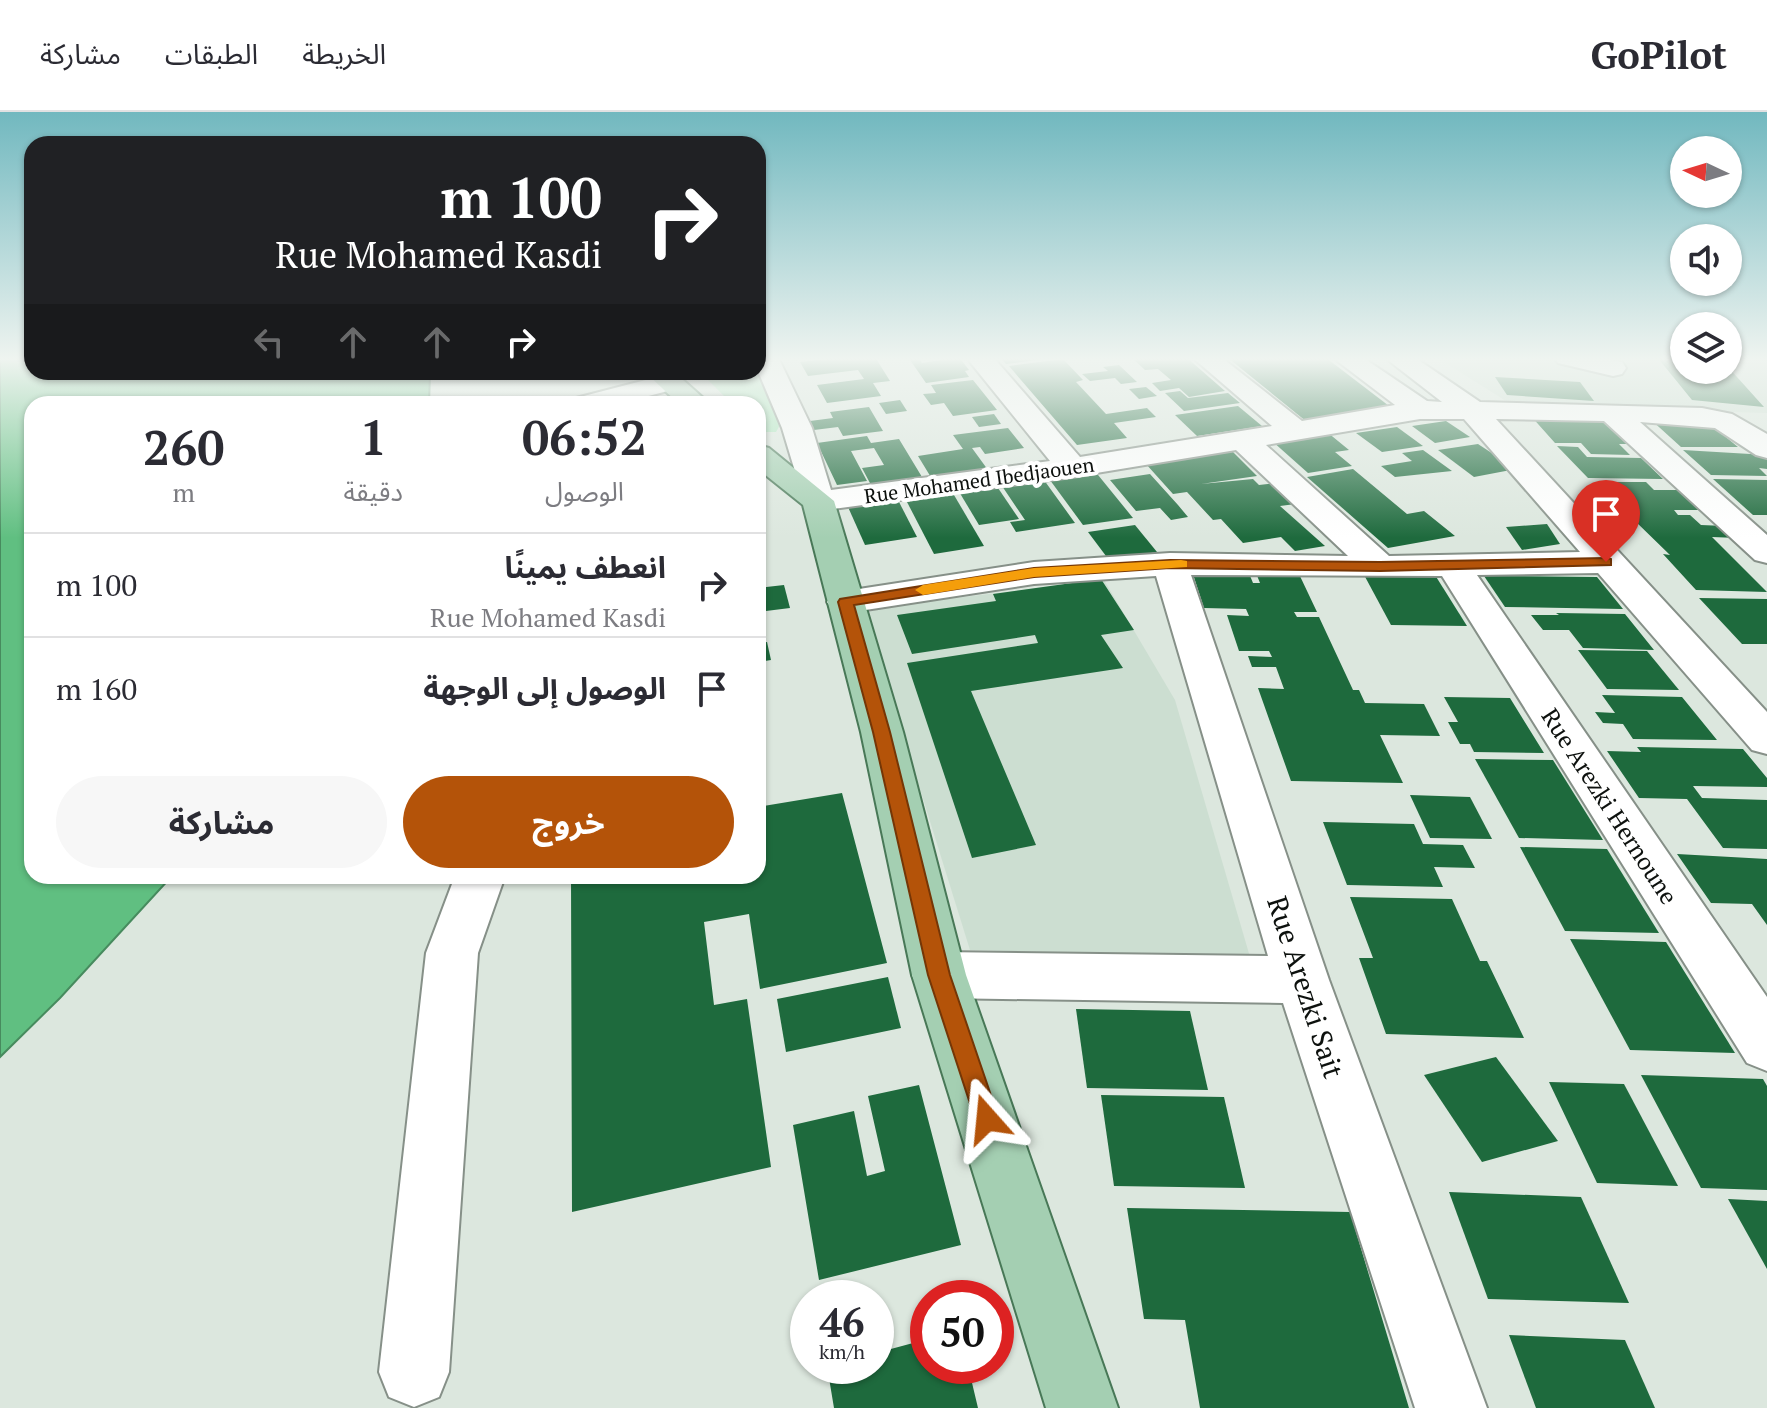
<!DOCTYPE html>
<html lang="ar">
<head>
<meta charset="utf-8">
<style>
	:root { --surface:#fff; --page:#f7f7f7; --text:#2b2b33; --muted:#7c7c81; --line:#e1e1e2; --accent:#b45309 }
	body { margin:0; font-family:"PT Serif","Noto Sans Arabic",serif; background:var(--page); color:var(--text); direction:rtl; height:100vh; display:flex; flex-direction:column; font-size:30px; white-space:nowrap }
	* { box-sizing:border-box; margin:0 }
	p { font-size:26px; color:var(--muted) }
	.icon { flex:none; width:44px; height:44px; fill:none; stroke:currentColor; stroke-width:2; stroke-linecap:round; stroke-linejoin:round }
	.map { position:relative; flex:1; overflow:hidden; direction:ltr }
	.sheet { position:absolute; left:24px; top:284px; width:742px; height:488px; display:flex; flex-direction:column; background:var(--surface); border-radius:24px; box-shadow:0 2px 6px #0004; direction:rtl }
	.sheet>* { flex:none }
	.top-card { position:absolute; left:24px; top:24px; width:742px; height:244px; border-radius:24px; box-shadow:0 2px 6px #0004; direction:rtl; background:#202124; color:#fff; overflow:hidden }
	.needle { width:52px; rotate:274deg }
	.controls { position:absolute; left:1670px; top:24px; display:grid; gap:16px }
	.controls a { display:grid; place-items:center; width:72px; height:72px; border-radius:50%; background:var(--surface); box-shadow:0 2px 6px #0004; font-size:40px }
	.speed { position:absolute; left:790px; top:1168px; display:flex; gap:16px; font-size:40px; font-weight:700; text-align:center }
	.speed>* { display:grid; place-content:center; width:104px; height:104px; border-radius:50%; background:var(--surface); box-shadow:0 2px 6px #0004; line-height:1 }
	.speed small { font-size:20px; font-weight:400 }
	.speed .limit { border:12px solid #d22; background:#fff; color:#111 }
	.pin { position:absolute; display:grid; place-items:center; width:68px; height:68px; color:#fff; margin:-82px -34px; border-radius:50% 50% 50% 0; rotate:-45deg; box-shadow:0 0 8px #0007 }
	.pin .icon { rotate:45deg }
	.me { position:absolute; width:88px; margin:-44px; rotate:342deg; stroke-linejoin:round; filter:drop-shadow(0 0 6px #0008) }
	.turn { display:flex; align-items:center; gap:28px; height:168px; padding:0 32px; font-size:36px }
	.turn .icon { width:104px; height:104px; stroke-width:2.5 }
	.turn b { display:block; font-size:56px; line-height:68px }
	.lanes { display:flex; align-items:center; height:76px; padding:0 32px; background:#0003; justify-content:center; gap:40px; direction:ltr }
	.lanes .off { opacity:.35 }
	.eta { display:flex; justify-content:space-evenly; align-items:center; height:136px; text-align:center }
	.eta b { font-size:48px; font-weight:700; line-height:56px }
	.action { display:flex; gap:16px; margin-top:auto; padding:16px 32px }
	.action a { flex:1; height:92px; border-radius:48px; background:var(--accent); color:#fff; font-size:32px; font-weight:700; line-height:92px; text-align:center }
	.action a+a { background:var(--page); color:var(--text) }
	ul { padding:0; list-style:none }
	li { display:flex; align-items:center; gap:24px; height:104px; padding:0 32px; border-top:2px solid var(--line) }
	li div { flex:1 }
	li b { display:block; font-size:30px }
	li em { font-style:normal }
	header { display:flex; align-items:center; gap:48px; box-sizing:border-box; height:112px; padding:0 40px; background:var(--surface); border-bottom:2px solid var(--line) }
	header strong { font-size:38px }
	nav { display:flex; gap:44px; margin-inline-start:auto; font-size:28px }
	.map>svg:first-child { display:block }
</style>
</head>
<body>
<header>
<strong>GoPilot</strong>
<nav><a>الخريطة</a><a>الطبقات</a><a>مشاركة</a></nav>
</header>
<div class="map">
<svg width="1767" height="1296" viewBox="0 0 1767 1296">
	<rect width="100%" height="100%" fill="#dce7de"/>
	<g fill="#ccded1">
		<polygon points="1436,245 1684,245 1684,258 1728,258 1728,245 1767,245 1767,301 1514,294"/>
		<polygon points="1104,468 1175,588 1250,845 970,838 864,497"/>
	</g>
	<polygon fill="#a8e6ba" points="758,255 781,311 776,320 760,320 758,292 732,292 700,260 758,260"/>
	<polygon fill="#60bf81" stroke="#478b5e" stroke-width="2" points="0,245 32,245 32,260 430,260 429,292 32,292 32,764 172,764 60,886 0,945"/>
	<g fill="#1e6a3d">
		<polygon points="841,245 875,245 890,269 873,271 881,284 827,291 817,273 864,267 858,258 808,264 800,250"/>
		<polygon points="908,245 918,245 922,251 941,248 939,245 959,245 969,258 965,259 969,265 926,271"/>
		<polygon points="1000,245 1044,245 1044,247 1006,252"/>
		<polygon points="1131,245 1186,245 1225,279 1189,285 1179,276 1160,279 1152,271 1171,268 1158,257 1145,258"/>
		<polygon points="1227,245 1325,245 1393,297 1307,310"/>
		<polygon points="1657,245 1684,245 1684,258 1728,258 1728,255 1764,295 1692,288"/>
		<polygon points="1063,247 1083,268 1076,270 1106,302 1147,296 1156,305 1114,311 1127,326 1077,333 1009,254"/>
		<polygon points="1119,253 1137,270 1121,272 1115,266 1090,269 1082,262 1108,259 1103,255"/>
		<polygon points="1495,265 1580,270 1594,289 1507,283"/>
		<polygon points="973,268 997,298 953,304 944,291 931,293 923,282 936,281 931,273"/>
		<polygon points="1146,275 1157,284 1139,287 1129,277"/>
		<polygon points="1180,279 1188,286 1228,281 1240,291 1184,299 1165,281"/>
		<polygon points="900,288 907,299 886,302 879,291"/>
		<polygon points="1238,294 1262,314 1197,324 1175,303"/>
		<polygon points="869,295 883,319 843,324 838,315 814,318 810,309 833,306 830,300"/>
		<polygon points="994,302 1001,312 979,315 972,305"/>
		<polygon points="1530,303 1600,304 1637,327 1623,327 1628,332 1619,332 1630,343 1591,342 1581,331 1555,331"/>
		<polygon points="1649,306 1727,312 1743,326 1727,326 1738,335 1681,335"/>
		<polygon points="1446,309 1470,325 1435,331 1412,314"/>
		<polygon points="1397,315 1423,334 1382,340 1356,321"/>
		<polygon points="1008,316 1024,336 985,342 980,335 972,336 988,358 932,367 918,344 963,337 953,323"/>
		<polygon points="1327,320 1349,338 1335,340 1352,354 1308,361 1272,329"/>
		<polygon points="867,324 871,331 899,327 922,365 871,373 862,356 884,353 874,336 851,339 867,369 837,373 817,331"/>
		<polygon points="1478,332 1516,357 1474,365 1438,338"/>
		<polygon points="1557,334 1578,335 1587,345 1641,346 1663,367 1588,366"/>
		<polygon points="1423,338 1452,359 1395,365 1381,354 1412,349 1402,341"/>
		<polygon points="1683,338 1767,343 1767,357 1759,356 1767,364 1711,363"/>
		<polygon points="1233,340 1257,364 1201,372 1253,367 1259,373 1283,370 1303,391 1280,394 1325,434 1295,439 1281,425 1243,431 1221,407 1213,408 1187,380 1173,382 1146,352"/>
		<polygon points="1353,357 1407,402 1424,399 1455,424 1388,436 1307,365"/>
		<polygon points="1094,358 1133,406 1083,413 1047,364"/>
		<polygon points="1150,362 1178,393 1188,405 1171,408 1160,396 1136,399 1110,368"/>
		<polygon points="1713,367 1767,368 1767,403 1753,403"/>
		<polygon points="1044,368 1075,411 1016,420 1010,410 1025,408 1002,374"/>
		<polygon points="1595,370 1646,370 1654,378 1684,378 1705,398 1674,398 1678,403 1690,403 1701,413 1725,414 1738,426 1712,425 1767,480 1696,478 1663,442 1670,443"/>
		<polygon points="996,373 1019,407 979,413 958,378"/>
		<polygon points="954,383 984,434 934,442 907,390"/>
		<polygon points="898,388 917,425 865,433 848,395"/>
		<polygon points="1547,412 1560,432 1522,438 1506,415"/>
		<polygon points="1135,413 1157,440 1109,448 1088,420"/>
		<polygon points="1190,453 1246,454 1253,471 1260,471 1256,461 1299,462 1317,500 1294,500 1297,505 1319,505 1353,578 1359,578 1365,591 1424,592 1440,624 1380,623 1403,671 1291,669 1258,576 1284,577 1276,555 1252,555 1248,544 1272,545 1269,539 1239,539 1227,503 1249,504 1246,497 1204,496"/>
		<polygon points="1363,461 1435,463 1467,514 1391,513"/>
		<polygon points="1484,464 1597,465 1623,497 1505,495"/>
		<polygon points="1101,467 1134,518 1101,523 1123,556 971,579 1036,733 972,746 907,551 1038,531 1035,523 912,542 897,503 996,489 993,482"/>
		<polygon points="784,473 790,496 758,500 758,476"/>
		<polygon points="1699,486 1767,487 1767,532 1742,532"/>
		<polygon points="1556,501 1625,502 1654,538 1583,536 1569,518 1543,518 1531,503 1559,503"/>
		<polygon points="767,530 771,548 758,550 758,531"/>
		<polygon points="1578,538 1647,539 1679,578 1607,577"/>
		<polygon points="759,549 766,580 758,581 758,550"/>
		<polygon points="1602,583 1682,585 1717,628 1633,627 1623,612 1603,611 1595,600 1615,601"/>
		<polygon points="1444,585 1510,586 1544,641 1474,640 1470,632 1460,632 1448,610 1458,610"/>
		<polygon points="1637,635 1743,637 1767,666 1767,675 1693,674 1702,686 1767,688 1767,737 1723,736 1687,687 1639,686 1607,639 1641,640"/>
		<polygon points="1475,647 1553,648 1603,728 1519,726"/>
		<polygon points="842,681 887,851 760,877 749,802 704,810 714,893 747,887 771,1055 572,1100 571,764 758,764 758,695"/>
		<polygon points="1410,683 1470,685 1492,727 1430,726"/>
		<polygon points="1323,710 1414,712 1423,732 1463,733 1475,756 1434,755 1443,775 1347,773"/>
		<polygon points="1520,735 1607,737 1659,821 1565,819"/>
		<polygon points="1677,742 1767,747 1767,813 1752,792 1711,791"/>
		<polygon points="1350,785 1452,787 1480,849 1487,849 1524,926 1386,922 1359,846 1373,846"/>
		<polygon points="1570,827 1666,830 1735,941 1630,938"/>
		<polygon points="888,865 901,916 786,940 777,887"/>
		<polygon points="1076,897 1190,899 1208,978 1087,976"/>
		<polygon points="1496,945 1558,1029 1482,1050 1424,963"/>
		<polygon points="1641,963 1763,967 1767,974 1767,1078 1701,1076"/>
		<polygon points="1549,970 1624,972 1678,1074 1597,1071"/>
		<polygon points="919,973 961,1133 819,1168 793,1013 854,999 867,1064 885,1059 868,984"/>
		<polygon points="1101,983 1224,985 1245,1076 1114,1074"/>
		<polygon points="1449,1080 1581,1085 1629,1191 1488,1187"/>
		<polygon points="1728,1087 1767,1089 1767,1157"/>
		<polygon points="1127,1096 1350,1100 1409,1296 1200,1296 1185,1208 1144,1207"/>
		<polygon points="1509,1223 1625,1228 1655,1296 1536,1296"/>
		<polygon points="928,1227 928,1254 968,1254 978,1296 834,1296 827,1254 876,1254 876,1241"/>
	</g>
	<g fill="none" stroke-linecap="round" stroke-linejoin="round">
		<g stroke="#869088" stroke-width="4">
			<g id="minor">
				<path d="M 758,245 L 778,245 L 812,316 L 831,378 L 1050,349 L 966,245 L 993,245 L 1080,345 L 1272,314 L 1192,245 L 1221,245 L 1302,309 L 1395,293 L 1332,245 L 1362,245 L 1427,289 L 1442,290 L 1384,245 L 1414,245 L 1480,290 L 1702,296 L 1732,302 L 1767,322 L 1767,346 L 1756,343 L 1715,316 L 1640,310 L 1767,423 L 1767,451 L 1755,448 L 1604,309 L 1496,307 L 1767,600 L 1767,642 L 1752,638 L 1598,461 L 1477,463 L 1767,885 L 1767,959 L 1747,951 L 1442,464 L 1191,463 L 1329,868 L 1487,1296 L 1415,1296 L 1283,891 L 939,886 L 920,880 L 912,863 L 920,846 L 939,840 L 1268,844 L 1156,464 L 1034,472 L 846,501 L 833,498 L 827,490 L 833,482 L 846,479 L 1034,450 L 1170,441 L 1348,444 L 1236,338 L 1072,365 L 818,399 L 806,396 L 782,316 L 758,259 ZM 1420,307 L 1464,307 L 1580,440 L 1389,444 L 1266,333 Z"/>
				<polygon points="1554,245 1600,245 1622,250 1626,256 1622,262 1613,264 1558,251"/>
				<polygon points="669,262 679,264 683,270 679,276 618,292 572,292 576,286"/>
				<polygon points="455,764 505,764 478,841 449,1260 439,1285 414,1295 389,1285 379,1260 426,841"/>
			</g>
		</g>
		<g stroke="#487857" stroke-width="4">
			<g id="major">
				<polygon points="645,260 674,260 710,292 679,292"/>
				<polygon points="758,333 769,336 834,389 903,620 966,863 1118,1296 1046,1296 912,863 861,620 803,393 758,357"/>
			</g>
		</g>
		<use href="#minor" fill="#fff" fill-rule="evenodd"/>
		<use href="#major" fill="#a4cfb2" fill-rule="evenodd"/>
	</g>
	<linearGradient id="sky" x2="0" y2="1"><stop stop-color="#71b8bf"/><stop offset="0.58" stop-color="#eff4f0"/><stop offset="1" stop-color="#eff4f0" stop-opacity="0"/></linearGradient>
	<rect width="1767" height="426" fill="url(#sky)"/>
	<polygon fill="#b45309" stroke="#753606" stroke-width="2" points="1606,446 1611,447 1611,453 1380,459 1170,456 1034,465 854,493 890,620 950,863 999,1007 996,1016 987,1019 978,1016 928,863 873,620 838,490 840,487 1034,456 1170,448 1380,450"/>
	<polygon fill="#f59e0b" points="1181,448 1187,449 1187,455 1034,465 923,483 915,478 923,473 1034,456"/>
	<g text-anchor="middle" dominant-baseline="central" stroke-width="8" stroke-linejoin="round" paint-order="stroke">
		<g font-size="20" fill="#0d110e" stroke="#fff">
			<text transform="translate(979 368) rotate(-8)">Rue Mohamed Ibedjaouen</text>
		</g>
		<g font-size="24" fill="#0d110e" stroke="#fff">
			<text transform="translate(1610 694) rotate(57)">Rue Arezki Hernoune</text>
		</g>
		<g font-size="28" fill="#0d110e" stroke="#fff">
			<text transform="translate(1306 875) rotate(72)">Rue Arezki Sait</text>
		</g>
	</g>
</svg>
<div class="controls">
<a><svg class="needle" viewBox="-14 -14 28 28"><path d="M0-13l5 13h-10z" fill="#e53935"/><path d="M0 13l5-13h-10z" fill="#7c7c81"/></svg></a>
<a><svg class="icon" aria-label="sound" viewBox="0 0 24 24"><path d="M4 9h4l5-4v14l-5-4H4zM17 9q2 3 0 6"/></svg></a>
<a><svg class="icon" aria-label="layers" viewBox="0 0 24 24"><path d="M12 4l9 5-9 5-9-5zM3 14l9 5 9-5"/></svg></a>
</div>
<div class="speed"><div>46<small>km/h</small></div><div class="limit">50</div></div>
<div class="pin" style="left:1606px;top:450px;background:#d93025"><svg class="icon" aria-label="arrive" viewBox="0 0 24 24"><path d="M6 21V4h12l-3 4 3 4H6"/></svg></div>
<svg class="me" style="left:987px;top:1007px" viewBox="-20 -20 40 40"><path d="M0-17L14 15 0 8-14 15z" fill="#b45309" stroke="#fff" stroke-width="4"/></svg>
<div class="top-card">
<div class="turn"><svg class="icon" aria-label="right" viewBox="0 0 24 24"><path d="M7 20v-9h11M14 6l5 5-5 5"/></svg><div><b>100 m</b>Rue Mohamed Kasdi</div></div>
<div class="lanes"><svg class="icon off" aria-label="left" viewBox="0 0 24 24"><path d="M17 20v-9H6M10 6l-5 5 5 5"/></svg><svg class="icon off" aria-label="ahead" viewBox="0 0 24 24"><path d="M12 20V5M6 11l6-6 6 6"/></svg><svg class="icon off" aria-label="ahead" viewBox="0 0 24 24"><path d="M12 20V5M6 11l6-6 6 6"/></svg><svg class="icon" aria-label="right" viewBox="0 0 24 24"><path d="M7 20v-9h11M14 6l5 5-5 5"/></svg></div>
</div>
<section class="sheet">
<div class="eta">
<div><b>06:52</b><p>الوصول</p></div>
<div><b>1</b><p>دقيقة</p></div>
<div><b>260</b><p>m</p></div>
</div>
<ul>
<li><svg class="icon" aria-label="right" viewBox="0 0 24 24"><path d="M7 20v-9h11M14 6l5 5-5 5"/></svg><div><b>انعطف يمينًا</b><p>Rue Mohamed Kasdi</p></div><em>100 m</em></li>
<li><svg class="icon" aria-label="arrive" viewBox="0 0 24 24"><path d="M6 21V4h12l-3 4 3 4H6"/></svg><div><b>الوصول إلى الوجهة</b></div><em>160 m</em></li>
</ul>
<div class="action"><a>خروج</a><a>مشاركة</a></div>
</section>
</div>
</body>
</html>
